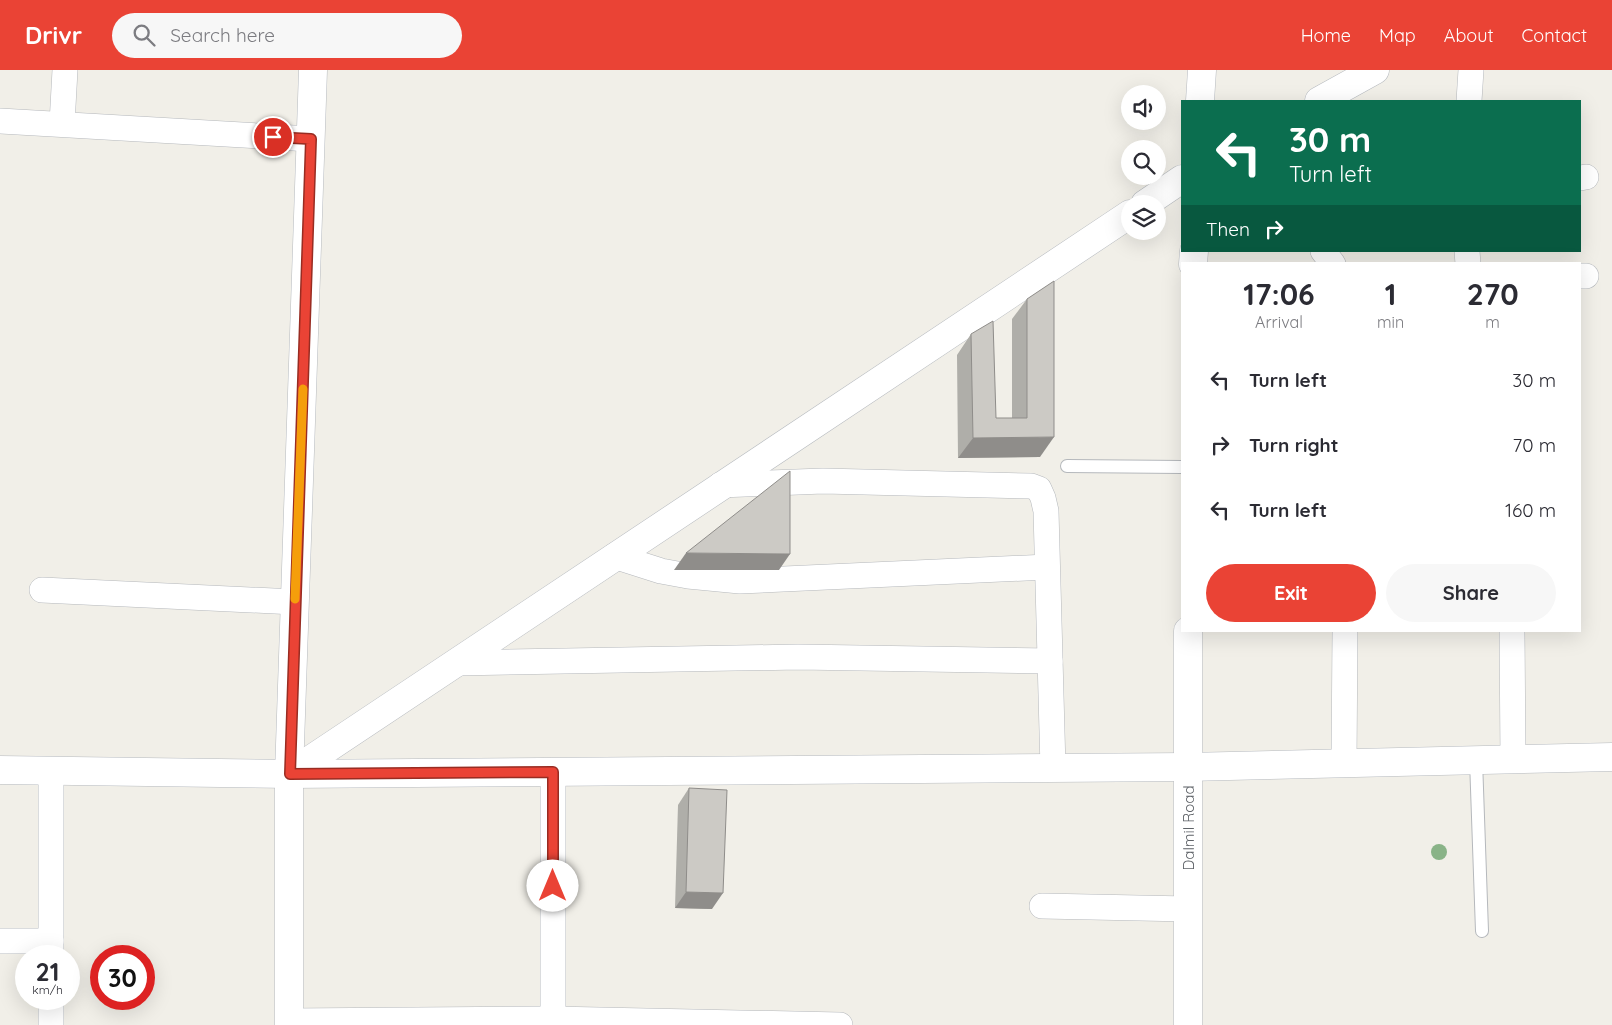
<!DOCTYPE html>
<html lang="en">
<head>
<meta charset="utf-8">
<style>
	:root { --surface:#fff; --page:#f7f7f7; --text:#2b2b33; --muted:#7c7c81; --accent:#ea4335 }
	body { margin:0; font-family:Quicksand,sans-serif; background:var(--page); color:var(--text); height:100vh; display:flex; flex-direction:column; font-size:19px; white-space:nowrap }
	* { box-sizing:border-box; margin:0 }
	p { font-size:16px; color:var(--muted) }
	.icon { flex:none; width:28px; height:28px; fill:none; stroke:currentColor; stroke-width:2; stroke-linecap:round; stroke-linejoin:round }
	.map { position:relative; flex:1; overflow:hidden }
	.sheet { position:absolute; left:1181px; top:192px; width:400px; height:370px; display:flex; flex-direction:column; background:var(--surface); border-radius:0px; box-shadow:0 5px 20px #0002 }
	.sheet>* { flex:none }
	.banner { position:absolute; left:1181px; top:30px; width:400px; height:152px; border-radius:0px; box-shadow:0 5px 20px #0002; background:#0b6e4f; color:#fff; overflow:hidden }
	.controls { position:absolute; left:1121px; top:15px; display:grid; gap:10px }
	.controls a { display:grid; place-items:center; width:45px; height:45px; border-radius:50%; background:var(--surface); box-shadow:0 5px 20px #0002; font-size:25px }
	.speed { position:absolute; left:15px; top:875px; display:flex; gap:10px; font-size:25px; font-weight:700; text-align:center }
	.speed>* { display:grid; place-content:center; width:65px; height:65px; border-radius:50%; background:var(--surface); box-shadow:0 5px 20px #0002; line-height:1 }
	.speed small { font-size:12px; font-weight:400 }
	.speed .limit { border:8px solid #d22; background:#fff; color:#111 }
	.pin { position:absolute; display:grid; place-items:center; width:42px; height:42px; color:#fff; margin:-21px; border:2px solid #fff; border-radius:50%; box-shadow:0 1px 5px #0007 }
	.me { position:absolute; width:55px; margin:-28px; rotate:0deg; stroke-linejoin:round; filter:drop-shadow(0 0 4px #0008) }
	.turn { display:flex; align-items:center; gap:18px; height:105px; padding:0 25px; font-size:22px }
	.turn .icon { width:65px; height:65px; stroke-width:2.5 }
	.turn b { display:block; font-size:35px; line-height:42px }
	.then { display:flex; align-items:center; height:48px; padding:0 25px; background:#0003; gap:10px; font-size:19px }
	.eta { display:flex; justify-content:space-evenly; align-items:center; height:85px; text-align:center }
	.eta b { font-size:30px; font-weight:700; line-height:35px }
	.cta { display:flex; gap:10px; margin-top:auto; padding:10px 25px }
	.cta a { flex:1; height:58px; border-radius:30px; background:var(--accent); color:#fff; font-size:20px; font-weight:700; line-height:58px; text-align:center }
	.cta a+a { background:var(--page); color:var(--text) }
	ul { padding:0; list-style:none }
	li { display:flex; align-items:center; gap:15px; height:65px; padding:0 25px }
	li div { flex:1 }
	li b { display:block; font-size:19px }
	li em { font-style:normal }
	header { display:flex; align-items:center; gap:30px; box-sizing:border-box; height:70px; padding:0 25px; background:var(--accent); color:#fff }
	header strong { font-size:24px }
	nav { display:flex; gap:28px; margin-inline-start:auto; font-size:18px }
	.search { width:350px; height:45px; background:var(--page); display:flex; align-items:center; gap:12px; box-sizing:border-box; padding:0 18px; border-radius:28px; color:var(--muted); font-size:19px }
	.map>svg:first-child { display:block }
</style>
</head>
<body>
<header>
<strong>Drivr</strong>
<div class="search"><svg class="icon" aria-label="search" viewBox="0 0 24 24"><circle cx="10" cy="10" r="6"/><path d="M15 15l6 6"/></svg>Search here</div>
<nav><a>Home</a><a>Map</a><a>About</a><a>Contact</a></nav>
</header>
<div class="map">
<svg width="1612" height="955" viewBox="0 0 1612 955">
	<rect width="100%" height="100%" fill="#f1efe8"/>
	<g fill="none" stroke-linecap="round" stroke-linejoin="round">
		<g stroke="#b5b8bc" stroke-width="14">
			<g id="lane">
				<polyline points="1067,396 1182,397"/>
				<polyline points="1476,690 1482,861"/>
			</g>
		</g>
		<g stroke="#b5b8bc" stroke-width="26">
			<g id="street">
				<polyline points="1469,31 1471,0"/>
				<polyline points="0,51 311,69"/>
				<polyline points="62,54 65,0"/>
				<polyline points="1580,108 1586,107"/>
				<polyline points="1323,181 1333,194"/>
				<polyline points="1467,181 1468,194"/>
				<polyline points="1580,206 1586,206"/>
				<polyline points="720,415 823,411 1031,416 1039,419 1043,428 1046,441 1053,698"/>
				<polyline points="614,486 661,501 688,506 740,511 1047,497"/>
				<polyline points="42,520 295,532"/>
				<polyline points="1512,561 1513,689"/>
				<polyline points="455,593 798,587 1050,591"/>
				<polyline points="1344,693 1345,561"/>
				<polyline points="51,701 51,886"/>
				<polyline points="553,702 553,955"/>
				<polyline points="1042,836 1188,839"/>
				<polyline points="0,871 51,871"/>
				<polyline points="51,929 51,955"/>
				<polyline points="289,951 553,949 840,955"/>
			</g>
		</g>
		<g stroke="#b6babf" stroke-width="29">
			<g id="secondary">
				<polyline points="1200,31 1202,0"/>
				<polyline points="1319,31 1375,0"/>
				<polyline points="1145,134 1182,109"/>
				<polyline points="1193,194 1194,181"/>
				<polyline points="1188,561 1188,955"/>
				<polyline points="0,700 289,704 1187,697 1612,687"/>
				<polyline points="289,704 1130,144"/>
				<polyline points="289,955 289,704 313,0"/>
			</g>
		</g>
		<use href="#lane" stroke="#fff" stroke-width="12"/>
		<use href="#street" stroke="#fff" stroke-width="25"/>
		<use href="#secondary" stroke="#fff" stroke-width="28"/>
	</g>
	<circle fill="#89b387" cx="1439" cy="782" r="8"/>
	<g fill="#afaea9">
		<polygon points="1027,229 1040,387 958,388 957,285 971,264 996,348 1012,348 1012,249"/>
		<polygon points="689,718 712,839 675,838 678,735"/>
	</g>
	<g fill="#8f8d8a">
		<polygon points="1054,367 1040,387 958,388 973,368"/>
		<polygon points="686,483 790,484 779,500 674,500"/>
		<polygon points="686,822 723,823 712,839 675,838"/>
	</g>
	<g fill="#cccac5" stroke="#8f8d8a">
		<polygon points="1054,211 1054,367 973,368 971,264 993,251 996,348 1027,348 1027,229"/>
		<polygon points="790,401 790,484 686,483"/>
		<polygon points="689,718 727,720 723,823 686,822"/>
	</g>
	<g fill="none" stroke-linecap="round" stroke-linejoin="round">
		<g stroke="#982c22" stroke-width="12">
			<polyline id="route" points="273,67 311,69 290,704 553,702 553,816"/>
		</g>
		<use href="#route" stroke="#ea4335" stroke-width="9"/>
		<polyline stroke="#f59e0b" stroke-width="9" points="295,529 303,319"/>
	</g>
	<g text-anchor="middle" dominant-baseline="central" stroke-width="4" stroke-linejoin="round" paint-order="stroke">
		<g font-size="15" fill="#5f6368" stroke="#fff">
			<text transform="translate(1188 758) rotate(-90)">Dalmil Road</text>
		</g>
	</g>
</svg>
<div class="controls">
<a><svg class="icon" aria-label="sound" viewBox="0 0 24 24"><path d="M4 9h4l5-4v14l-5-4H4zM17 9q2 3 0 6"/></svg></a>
<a><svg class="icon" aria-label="search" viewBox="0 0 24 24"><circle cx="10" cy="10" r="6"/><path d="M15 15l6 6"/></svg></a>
<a><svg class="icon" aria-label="layers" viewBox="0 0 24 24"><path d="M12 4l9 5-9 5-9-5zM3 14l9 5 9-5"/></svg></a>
</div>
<div class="speed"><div>21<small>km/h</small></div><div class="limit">30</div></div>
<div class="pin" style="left:273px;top:67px;background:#d93025"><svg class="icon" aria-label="arrive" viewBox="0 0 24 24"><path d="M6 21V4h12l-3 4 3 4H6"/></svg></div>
<svg class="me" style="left:553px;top:816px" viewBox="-20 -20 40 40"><circle r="19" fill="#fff"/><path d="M0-13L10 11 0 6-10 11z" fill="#ea4335"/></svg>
<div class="banner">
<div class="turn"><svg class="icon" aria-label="left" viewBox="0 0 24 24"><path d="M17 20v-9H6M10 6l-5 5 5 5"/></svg><div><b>30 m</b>Turn left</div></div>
<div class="then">Then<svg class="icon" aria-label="right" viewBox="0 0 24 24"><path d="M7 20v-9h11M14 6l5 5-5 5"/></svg></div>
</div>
<section class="sheet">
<div class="eta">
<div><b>17:06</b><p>Arrival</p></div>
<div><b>1</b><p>min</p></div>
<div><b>270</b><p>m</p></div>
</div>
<ul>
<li><svg class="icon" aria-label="left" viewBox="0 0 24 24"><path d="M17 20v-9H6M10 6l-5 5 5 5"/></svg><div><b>Turn left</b></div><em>30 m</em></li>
<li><svg class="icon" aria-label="right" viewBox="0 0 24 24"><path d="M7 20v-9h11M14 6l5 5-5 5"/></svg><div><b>Turn right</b></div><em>70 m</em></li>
<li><svg class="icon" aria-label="left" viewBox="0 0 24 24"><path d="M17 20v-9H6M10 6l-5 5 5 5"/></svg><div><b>Turn left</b></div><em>160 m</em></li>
</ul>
<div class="cta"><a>Exit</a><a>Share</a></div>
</section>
</div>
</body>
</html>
